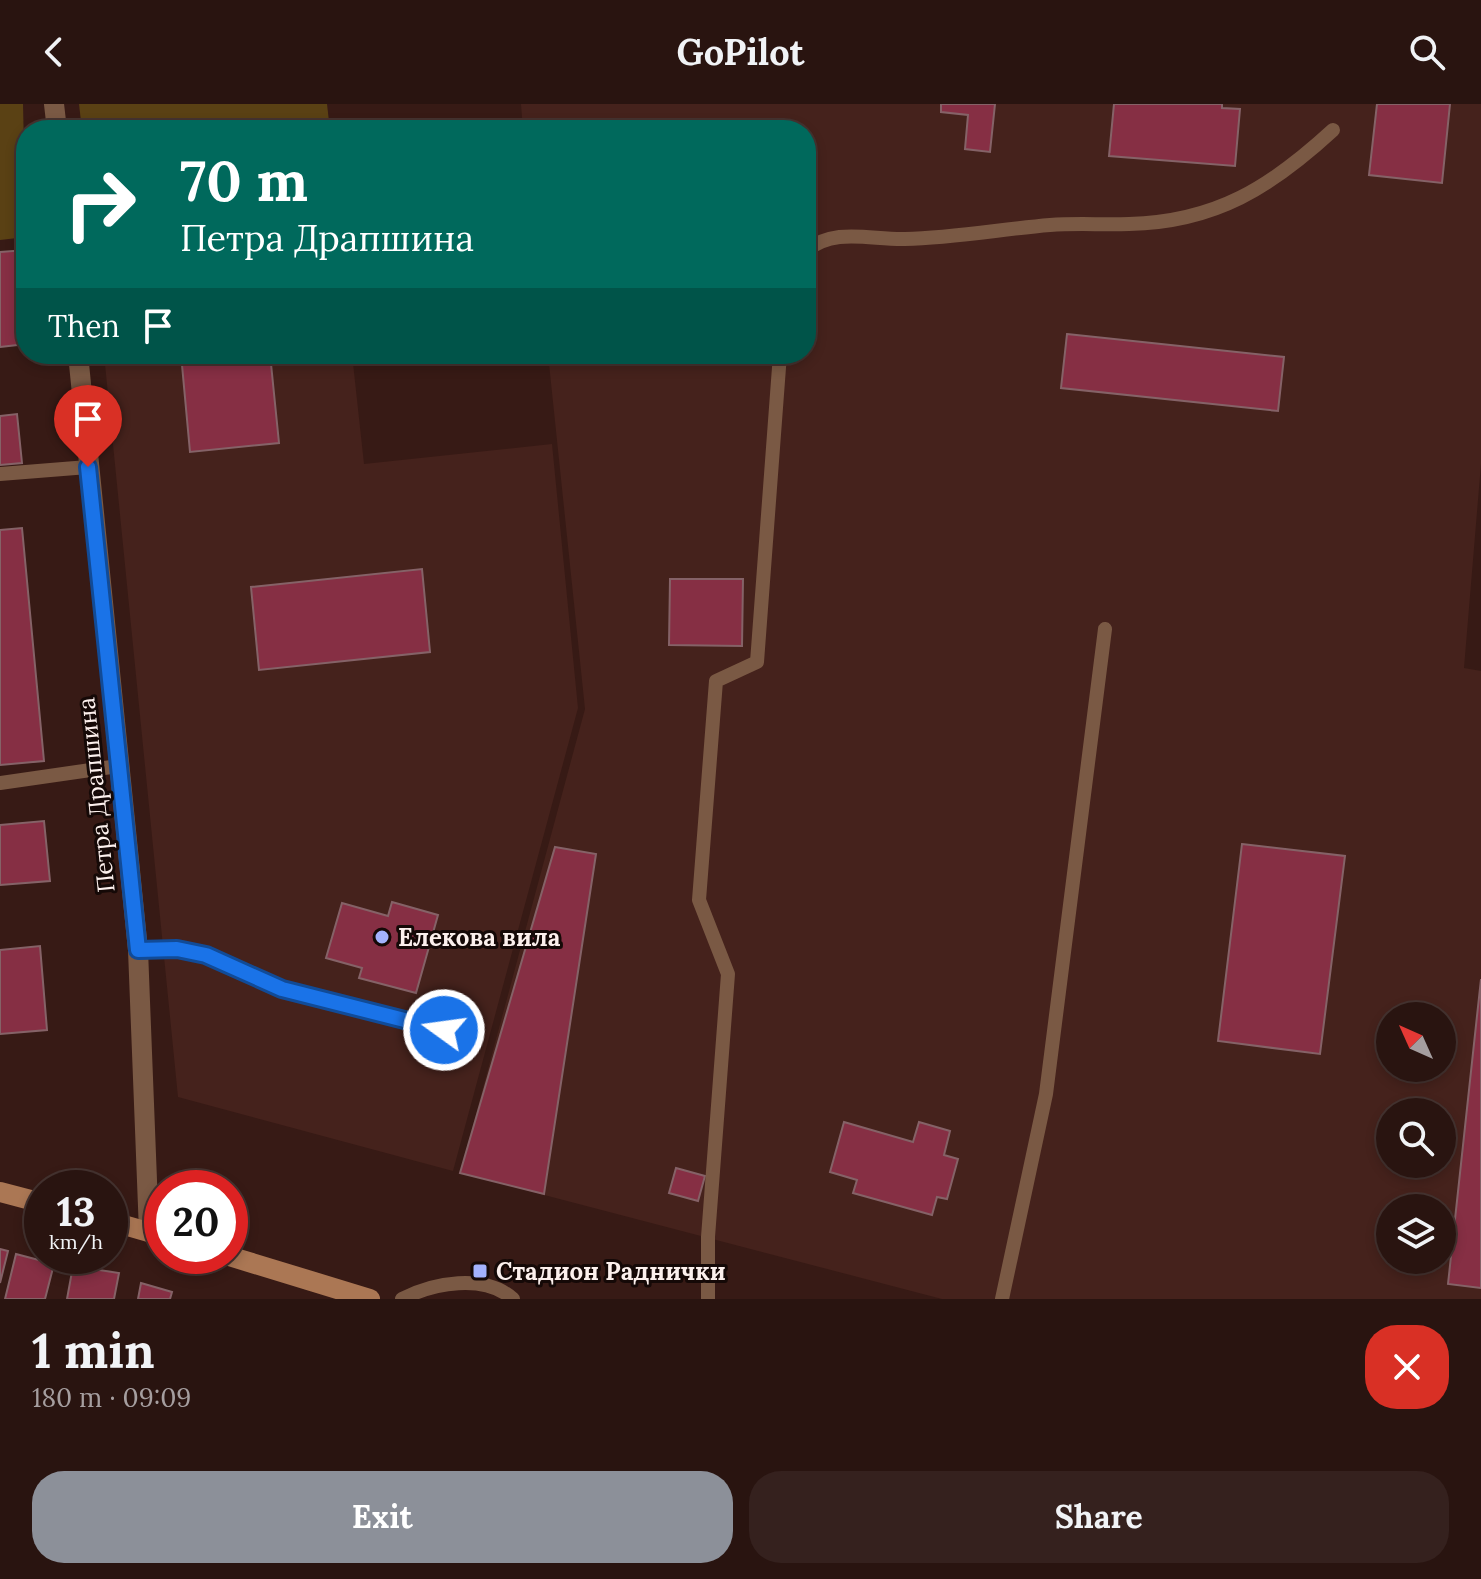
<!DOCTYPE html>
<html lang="en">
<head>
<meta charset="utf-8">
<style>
	:root { --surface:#291410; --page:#35211e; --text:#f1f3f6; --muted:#a59e9f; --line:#453330; --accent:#8c9099 }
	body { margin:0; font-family:Lora,serif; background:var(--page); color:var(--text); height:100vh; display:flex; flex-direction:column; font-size:30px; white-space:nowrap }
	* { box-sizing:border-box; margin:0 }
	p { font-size:26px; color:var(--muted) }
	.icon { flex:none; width:44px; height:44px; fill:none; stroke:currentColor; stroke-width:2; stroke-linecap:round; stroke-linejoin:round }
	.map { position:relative; height:1195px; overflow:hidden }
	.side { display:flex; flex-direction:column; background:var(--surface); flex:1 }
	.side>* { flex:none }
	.top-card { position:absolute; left:16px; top:16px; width:800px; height:244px; border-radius:32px; box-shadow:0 4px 12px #0003,0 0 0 2px var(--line); background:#00695c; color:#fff; overflow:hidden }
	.needle { width:52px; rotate:315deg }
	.fabs { position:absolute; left:1376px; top:898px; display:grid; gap:16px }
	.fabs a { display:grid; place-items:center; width:80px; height:80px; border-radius:50%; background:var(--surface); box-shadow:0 4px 12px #0003,0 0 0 2px var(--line); font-size:40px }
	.speed { position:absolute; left:24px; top:1066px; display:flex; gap:16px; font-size:40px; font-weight:700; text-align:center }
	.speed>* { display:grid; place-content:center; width:104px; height:104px; border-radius:50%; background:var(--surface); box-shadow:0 4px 12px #0003,0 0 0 2px var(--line); line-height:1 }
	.speed small { font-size:20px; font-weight:400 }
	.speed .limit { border:12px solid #d22; background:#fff; color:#111 }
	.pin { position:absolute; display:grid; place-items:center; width:68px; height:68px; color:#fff; margin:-82px -34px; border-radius:50% 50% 50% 0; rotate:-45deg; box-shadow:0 0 8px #0007 }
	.pin .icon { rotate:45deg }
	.me { position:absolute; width:88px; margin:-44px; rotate:284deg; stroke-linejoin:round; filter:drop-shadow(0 0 6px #0008) }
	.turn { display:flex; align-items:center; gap:28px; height:168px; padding:0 32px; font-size:36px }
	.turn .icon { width:104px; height:104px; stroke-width:2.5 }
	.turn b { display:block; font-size:56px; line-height:68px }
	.then { display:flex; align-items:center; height:76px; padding:0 32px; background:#0003; gap:16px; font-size:30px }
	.round { display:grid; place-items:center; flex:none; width:84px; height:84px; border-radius:32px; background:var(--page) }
	.overview { display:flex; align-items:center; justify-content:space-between; height:136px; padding:0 32px }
	h1 { font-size:48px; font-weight:700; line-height:60px }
	.primary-button { display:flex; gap:16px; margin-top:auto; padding:16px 32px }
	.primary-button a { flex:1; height:92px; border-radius:32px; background:var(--accent); color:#fff; font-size:32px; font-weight:700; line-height:92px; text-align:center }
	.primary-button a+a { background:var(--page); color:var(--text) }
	header { display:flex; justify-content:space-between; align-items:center; height:104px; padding:0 32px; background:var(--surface); font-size:36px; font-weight:700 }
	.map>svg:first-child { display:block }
</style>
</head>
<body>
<header><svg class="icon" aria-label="back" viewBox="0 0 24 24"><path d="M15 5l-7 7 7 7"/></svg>GoPilot<svg class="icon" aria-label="search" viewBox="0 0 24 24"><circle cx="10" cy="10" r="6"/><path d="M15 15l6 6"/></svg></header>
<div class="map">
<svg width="1481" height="1195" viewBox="0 0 1481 1195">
	<rect width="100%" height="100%" fill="#371a15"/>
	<g fill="#45221c" fill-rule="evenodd">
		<path d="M 521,0 L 1481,0 L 1481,360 L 1464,564 L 1481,567 L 1481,1195 L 942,1195 L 460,1069 L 585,605 L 548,250 L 806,250 L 806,26 L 523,26 ZM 1390,912 L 1442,912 L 1442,964 L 1390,964 ZM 1390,1008 L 1442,1008 L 1442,1060 L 1390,1060 ZM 1390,1104 L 1442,1104 L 1442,1156 L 1390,1156 Z"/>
		<polygon points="104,250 352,250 364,360 552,340 578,604 453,1067 178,993"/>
	</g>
	<g fill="#5a4114">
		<polygon points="0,0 23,0 26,133 0,136"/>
		<polygon points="79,0 327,0 330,26 82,26"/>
	</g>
	<g fill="#862f44" stroke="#856267" stroke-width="2">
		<polygon points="941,0 995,0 990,48 965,45 968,11 941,8"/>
		<polygon points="1114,0 1222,0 1222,4 1240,5 1235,62 1109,52"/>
		<polygon points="1377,0 1450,0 1442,79 1369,71"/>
		<polygon points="26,146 26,240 0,243 0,148"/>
		<polygon points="1067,230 1284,253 1278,307 1061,284"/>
		<polygon points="181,250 270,250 279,339 190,348"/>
		<polygon points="17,310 22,359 0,361 0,312"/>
		<polygon points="22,424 44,657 0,661 0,426"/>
		<polygon points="422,465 430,548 259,566 251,483"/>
		<polygon points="670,475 743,475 742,542 669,541"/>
		<polygon points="44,717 50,777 0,781 0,721"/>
		<polygon points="1242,740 1345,752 1320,950 1218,937"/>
		<polygon points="555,743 596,750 544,1090 460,1069"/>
		<polygon points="392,798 438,811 416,889 359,874 362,864 326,854 342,799 388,812"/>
		<polygon points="40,842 47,926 0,930 0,846"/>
		<polygon points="1481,875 1481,1184 1448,1180"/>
		<polygon points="844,1018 913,1038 919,1018 950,1027 944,1051 958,1055 947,1095 937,1093 932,1111 853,1089 857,1076 830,1068"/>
		<polygon points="676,1064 705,1072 698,1097 669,1089"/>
		<polygon points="0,1145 8,1147 0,1179"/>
		<polygon points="16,1150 54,1160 45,1195 5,1195"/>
		<polygon points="73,1162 119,1169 114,1195 67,1195"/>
		<polygon points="141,1179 172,1188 170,1195 138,1195"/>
	</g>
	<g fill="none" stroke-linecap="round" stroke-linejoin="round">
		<g stroke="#7a5944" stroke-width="14">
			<path d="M 806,147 C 834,123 871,136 905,135 C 954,134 1002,125 1050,121 C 1077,119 1103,121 1129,120 C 1216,118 1271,83 1333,26"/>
			<polyline points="0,370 88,363"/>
			<polyline points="0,679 118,662"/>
			<polyline points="138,846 177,845 206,851 282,885 444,926"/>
			<path d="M 402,1195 C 433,1179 484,1169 513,1195"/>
			<polyline points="708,1195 708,1133 728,870 699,796 716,577 757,558 780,250"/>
			<polyline points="1002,1195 1046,990 1105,525"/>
		</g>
		<g stroke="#7a5944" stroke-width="20">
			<polyline points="54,0 57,26"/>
			<polyline points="78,250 138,846 149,1128"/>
		</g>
		<g stroke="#ab7754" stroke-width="20">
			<polyline points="0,1088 42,1099"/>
			<polyline points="110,1117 162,1132"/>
			<polyline points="229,1152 370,1195"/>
		</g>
	</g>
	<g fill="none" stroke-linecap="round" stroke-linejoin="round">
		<g stroke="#114b97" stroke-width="20">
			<polyline id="route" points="88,363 138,846 177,845 206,851 282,885 444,926"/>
		</g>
		<use href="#route" stroke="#1a73e8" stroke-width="14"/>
	</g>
	<g fill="#a3b2fd" stroke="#150907" stroke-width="3">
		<circle cx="382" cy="833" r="8"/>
		<rect x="472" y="1159" width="16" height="16" rx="4"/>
	</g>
	<g text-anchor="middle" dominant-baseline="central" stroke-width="6" stroke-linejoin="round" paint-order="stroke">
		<g font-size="24" fill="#fcf0ed" stroke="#150907">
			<text transform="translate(96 691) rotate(-96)">Петра Драпшина</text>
		</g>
		<g font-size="24" font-weight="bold" fill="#fcf0ed" stroke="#150907" text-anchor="start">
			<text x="398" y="833">Елекова вила</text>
			<text x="496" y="1167">Стадион Раднички</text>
		</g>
	</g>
</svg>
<div class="fabs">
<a><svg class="needle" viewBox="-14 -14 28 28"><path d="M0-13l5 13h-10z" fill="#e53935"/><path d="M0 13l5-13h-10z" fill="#a59e9f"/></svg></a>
<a><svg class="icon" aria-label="search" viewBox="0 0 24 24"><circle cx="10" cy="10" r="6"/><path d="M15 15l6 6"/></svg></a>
<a><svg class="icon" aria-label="layers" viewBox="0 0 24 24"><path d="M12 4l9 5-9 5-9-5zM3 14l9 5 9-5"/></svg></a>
</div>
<div class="speed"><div>13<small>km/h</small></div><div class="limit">20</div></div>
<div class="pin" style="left:88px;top:363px;background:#d93025"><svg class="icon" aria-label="arrive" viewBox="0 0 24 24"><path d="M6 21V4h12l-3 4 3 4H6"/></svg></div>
<svg class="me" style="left:444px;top:926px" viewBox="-20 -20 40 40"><circle r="17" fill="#1a73e8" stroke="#fff" stroke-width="3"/><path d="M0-11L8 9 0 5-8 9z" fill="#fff"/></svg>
<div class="top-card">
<div class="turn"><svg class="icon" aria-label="right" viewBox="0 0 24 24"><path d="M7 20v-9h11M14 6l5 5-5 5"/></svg><div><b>70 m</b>Петра Драпшина</div></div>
<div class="then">Then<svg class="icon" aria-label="arrive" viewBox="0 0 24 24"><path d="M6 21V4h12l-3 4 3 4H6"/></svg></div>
</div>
</div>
<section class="side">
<div class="overview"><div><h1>1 min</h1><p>180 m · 09:09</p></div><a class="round" style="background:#d93025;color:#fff"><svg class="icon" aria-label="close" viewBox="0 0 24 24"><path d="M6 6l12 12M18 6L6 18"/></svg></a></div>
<div class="primary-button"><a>Exit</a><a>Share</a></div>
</section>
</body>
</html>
